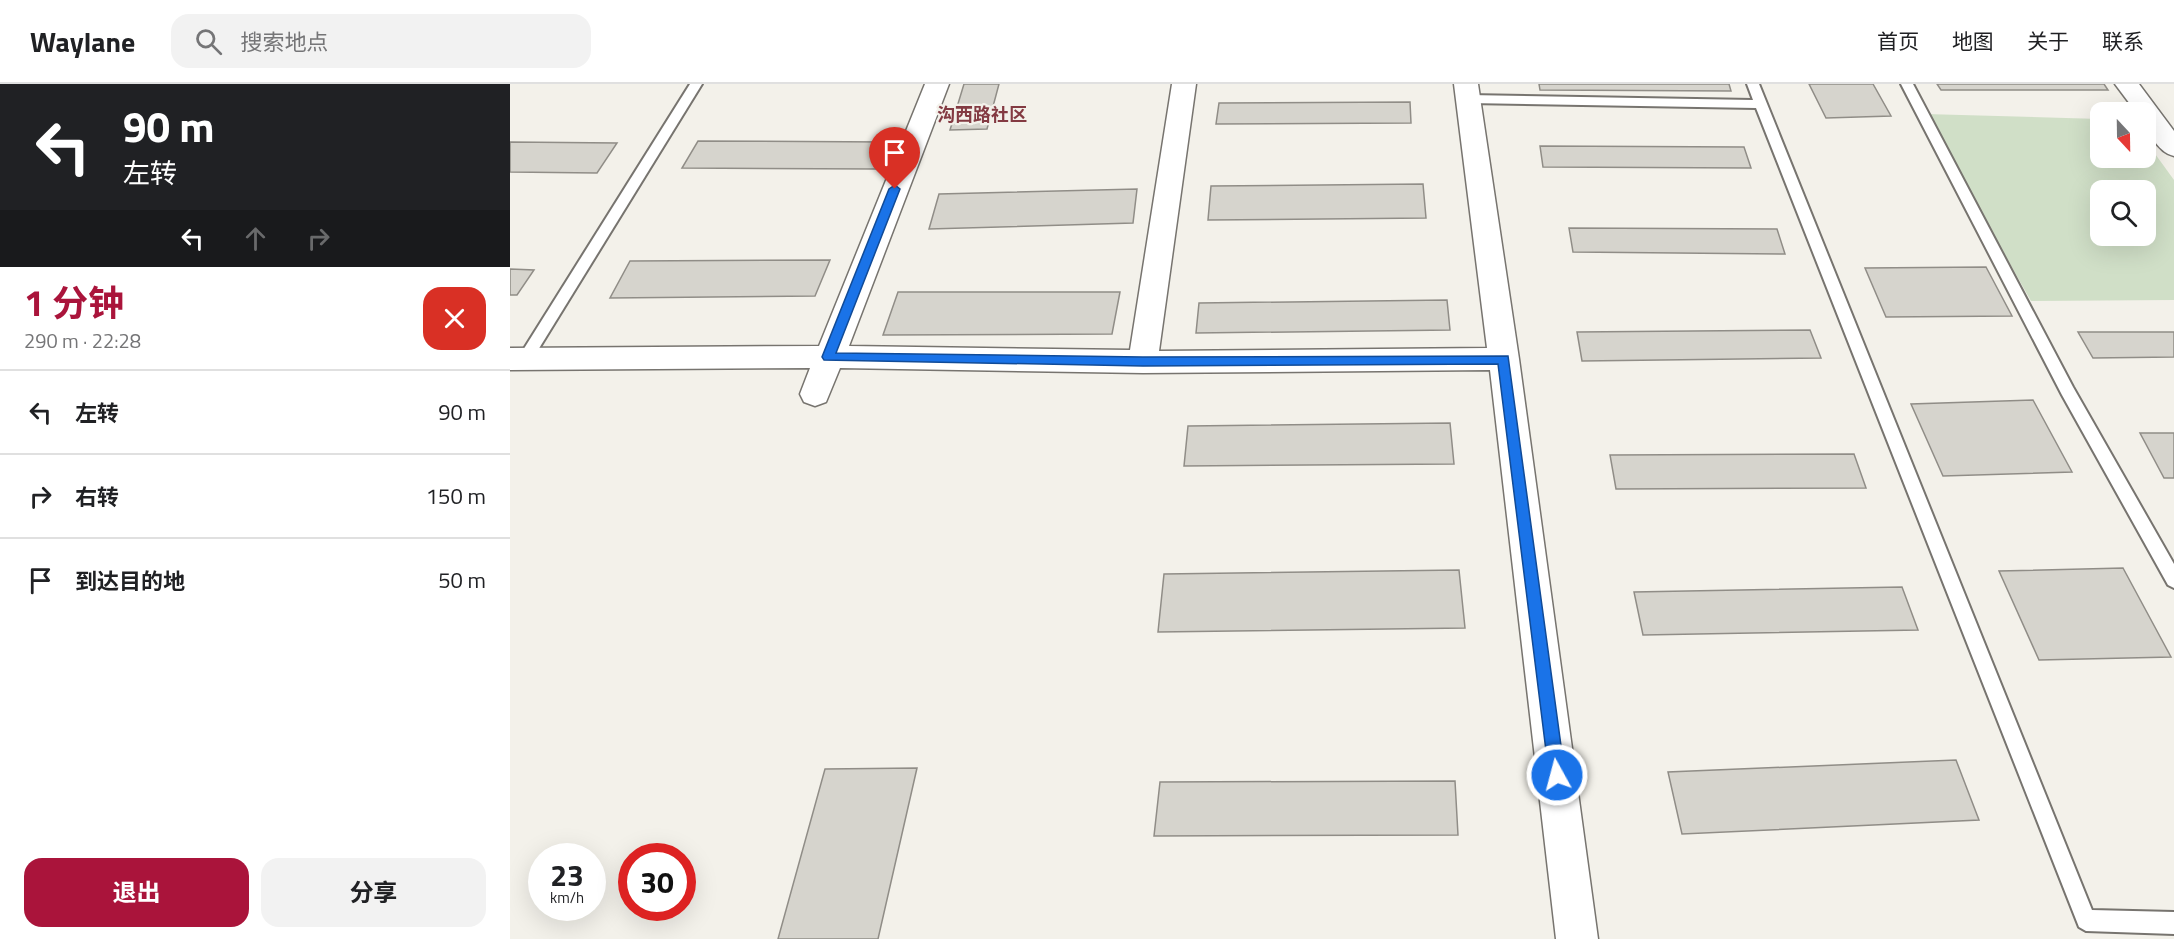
<!DOCTYPE html>
<html lang="zh">
<head>
<meta charset="utf-8">
<style>
	:root { --surface:#fff; --page:#f2f2f2; --text:#202124; --muted:#757577; --line:#e0e0e0; --accent:#aa143b }
	body { margin:0; font-family:"Titillium Web","Noto Sans SC",sans-serif; background:var(--page); color:var(--text); height:100vh; display:flex; flex-direction:column; font-size:22px; white-space:nowrap }
	* { box-sizing:border-box; margin:0 }
	p { font-size:20px; color:var(--muted) }
	.icon { flex:none; width:33px; height:33px; fill:none; stroke:currentColor; stroke-width:2; stroke-linecap:round; stroke-linejoin:round }
	.map { position:relative; flex:1; overflow:hidden }
	.panel { display:flex; flex-direction:column; background:var(--surface); width:510px }
	.panel>* { flex:none }
	.hud { background:#202124; color:#fff; overflow:hidden }
	.needle { width:39px; rotate:158deg }
	.buttons { position:absolute; left:1580px; top:18px; display:grid; gap:12px }
	.buttons a { display:grid; place-items:center; width:66px; height:66px; border-radius:12px; background:var(--surface); box-shadow:0 6px 24px #0002; font-size:30px }
	.speed { position:absolute; left:18px; top:759px; display:flex; gap:12px; font-size:30px; font-weight:700; text-align:center }
	.speed>* { display:grid; place-content:center; width:78px; height:78px; border-radius:50%; background:var(--surface); box-shadow:0 6px 24px #0002; line-height:1 }
	.speed small { font-size:15px; font-weight:400 }
	.speed .limit { border:9px solid #d22; background:#fff; color:#111 }
	.pin { position:absolute; display:grid; place-items:center; width:51px; height:51px; color:#fff; margin:-62px -26px; border-radius:50% 50% 50% 0; rotate:-45deg; box-shadow:0 0 6px #0007 }
	.pin .icon { rotate:45deg }
	.me { position:absolute; width:66px; margin:-33px; rotate:353deg; stroke-linejoin:round; filter:drop-shadow(0 0 4px #0008) }
	.turn { display:flex; align-items:center; gap:21px; height:126px; padding:0 24px; font-size:27px }
	.turn .icon { width:78px; height:78px; stroke-width:2.5 }
	.turn b { display:block; font-size:42px; line-height:51px }
	.lanes { display:flex; align-items:center; height:57px; padding:0 24px; background:#0003; justify-content:center; gap:30px; direction:ltr }
	.lanes .off { opacity:.35 }
	.round { display:grid; place-items:center; flex:none; width:63px; height:63px; border-radius:18px; background:var(--page) }
	.headline { display:flex; align-items:center; justify-content:space-between; height:102px; padding:0 24px }
	h1 { font-size:36px; font-weight:700; line-height:45px; color:var(--accent) }
	.button { display:flex; gap:12px; margin-top:auto; padding:12px 24px }
	.button a { flex:1; height:69px; border-radius:18px; background:var(--accent); color:#fff; font-size:24px; font-weight:700; line-height:69px; text-align:center }
	.button a+a { background:var(--page); color:var(--text) }
	ul { padding:0; list-style:none }
	li { display:flex; align-items:center; gap:18px; height:84px; padding:0 24px; border-top:2px solid var(--line) }
	li div { flex:1 }
	li b { display:block; font-size:22px }
	li em { font-style:normal }
	header { display:flex; align-items:center; gap:36px; box-sizing:border-box; height:84px; padding:0 30px; background:var(--surface); border-bottom:2px solid var(--line) }
	header strong { font-size:28px }
	nav { display:flex; gap:33px; margin-inline-start:auto; font-size:21px }
	.search { width:420px; height:54px; background:var(--page); display:flex; align-items:center; gap:15px; box-sizing:border-box; padding:0 21px; border-radius:18px; color:var(--muted); font-size:22px }
	main { display:flex; flex:1; min-height:0 }
	.map>svg:first-child { display:block }
</style>
</head>
<body>
<header>
<strong>Waylane</strong>
<div class="search"><svg class="icon" aria-label="search" viewBox="0 0 24 24"><circle cx="10" cy="10" r="6"/><path d="M15 15l6 6"/></svg>搜索地点</div>
<nav><a>首页</a><a>地图</a><a>关于</a><a>联系</a></nav>
</header>
<main>
<section class="panel">
<div class="hud">
<div class="turn"><svg class="icon" aria-label="left" viewBox="0 0 24 24"><path d="M17 20v-9H6M10 6l-5 5 5 5"/></svg><div><b>90 m</b>左转</div></div>
<div class="lanes"><svg class="icon" aria-label="left" viewBox="0 0 24 24"><path d="M17 20v-9H6M10 6l-5 5 5 5"/></svg><svg class="icon off" aria-label="ahead" viewBox="0 0 24 24"><path d="M12 20V5M6 11l6-6 6 6"/></svg><svg class="icon off" aria-label="right" viewBox="0 0 24 24"><path d="M7 20v-9h11M14 6l5 5-5 5"/></svg></div>
</div>
<div class="headline"><div><h1>1 分钟</h1><p>290 m · 22:28</p></div><a class="round" style="background:#d93025;color:#fff"><svg class="icon" aria-label="close" viewBox="0 0 24 24"><path d="M6 6l12 12M18 6L6 18"/></svg></a></div>
<ul>
<li><svg class="icon" aria-label="left" viewBox="0 0 24 24"><path d="M17 20v-9H6M10 6l-5 5 5 5"/></svg><div><b>左转</b></div><em>90 m</em></li>
<li><svg class="icon" aria-label="right" viewBox="0 0 24 24"><path d="M7 20v-9h11M14 6l5 5-5 5"/></svg><div><b>右转</b></div><em>150 m</em></li>
<li><svg class="icon" aria-label="arrive" viewBox="0 0 24 24"><path d="M6 21V4h12l-3 4 3 4H6"/></svg><div><b>到达目的地</b></div><em>50 m</em></li>
</ul>
<div class="button"><a>退出</a><a>分享</a></div>
</section>
<div class="map">
<svg width="1664" height="855" viewBox="0 0 1664 855">
	<rect width="100%" height="100%" fill="#f3f1ea"/>
	<path fill="#d0dfc7" fill-rule="evenodd" d="M 1415,30 L 1590,35 L 1590,74 L 1635,74 L 1635,56 L 1664,96 L 1664,216 L 1521,217 ZM 1590,106 L 1635,106 L 1635,152 L 1590,152 Z"/>
	<g fill="#d6d4cd" stroke="#908d87" stroke-width="1.5">
		<polygon points="454,0 489,0 477,45 440,46"/>
		<polygon points="1029,0 1219,0 1221,7 1030,6"/>
		<polygon points="1299,0 1363,0 1381,32 1316,34"/>
		<polygon points="1427,0 1594,0 1598,6 1431,6"/>
		<polygon points="900,18 901,39 706,40 709,19"/>
		<polygon points="188,57 377,58 366,85 172,84"/>
		<polygon points="0,58 107,59 87,89 0,88"/>
		<polygon points="1030,62 1234,63 1241,84 1033,83"/>
		<polygon points="913,100 916,134 698,136 701,102"/>
		<polygon points="627,105 623,139 419,145 429,110"/>
		<polygon points="1059,144 1267,145 1275,170 1063,168"/>
		<polygon points="320,176 305,212 100,214 120,177"/>
		<polygon points="1476,183 1502,232 1376,233 1355,184"/>
		<polygon points="0,185 24,186 7,211 0,211"/>
		<polygon points="388,208 610,208 602,250 373,251"/>
		<polygon points="937,216 940,246 686,249 689,219"/>
		<polygon points="1300,246 1311,274 1072,277 1067,248"/>
		<polygon points="1568,248 1664,248 1664,273 1583,274"/>
		<polygon points="1523,316 1562,388 1433,392 1401,320"/>
		<polygon points="940,339 944,380 674,382 678,342"/>
		<polygon points="1630,349 1664,349 1664,394 1654,394"/>
		<polygon points="1344,370 1356,404 1106,405 1100,371"/>
		<polygon points="1613,484 1661,573 1529,576 1489,487"/>
		<polygon points="949,486 955,544 648,548 654,490"/>
		<polygon points="1392,503 1408,546 1133,551 1124,508"/>
		<polygon points="1446,676 1469,736 1172,750 1158,688"/>
		<polygon points="407,684 368,855 268,855 315,685"/>
		<polygon points="945,697 948,751 644,752 650,698"/>
	</g>
	<g fill="none" stroke-linecap="round" stroke-linejoin="round">
		<g stroke="#77746f" stroke-width="4">
			<g id="service">
				<polygon points="180,0 192,0 20,279 10,279 8,275 10,271"/>
				<polygon points="1237,0 1249,0 1582,826 1664,828 1664,850 1576,847 1569,843 1246,24 958,19 952,15 958,11 1243,16"/>
				<polygon points="1391,0 1403,0 1563,303 1664,480 1664,504 1658,501 1552,311"/>
			</g>
		</g>
		<g stroke="#77746f" stroke-width="3">
			<g id="minor">
				<polygon points="415,0 439,0 339,262 620,266 662,0 686,0 649,267 977,264 944,0 968,0 1009,275 1088,855 1046,855 980,286 633,289 330,284 316,318 305,322 294,318 290,310 300,284 0,286 0,264 309,262"/>
				<path d="M 1605,0 L 1629,0 L 1664,47 L 1664,72 C 1647,68 1635,45 1635,28 L 1626,28 Z"/>
			</g>
		</g>
		<use href="#service" fill="#fff" fill-rule="evenodd"/>
		<use href="#minor" fill="#fff" fill-rule="evenodd"/>
	</g>
	<polygon fill="#1a73e8" stroke="#114b97" stroke-width="1.5" points="385,101 390,105 326,269 633,273 998,272 1055,691 1052,696 1047,699 1041,696 1039,691 988,280 633,282 314,276 312,273 379,105"/>
	<g text-anchor="middle" dominant-baseline="central" stroke-width="4.5" stroke-linejoin="round" paint-order="stroke">
		<g font-size="18" font-weight="bold" fill="#833a42" stroke="#f3f1ea">
			<text x="472" y="30">沟西路社区</text>
		</g>
	</g>
</svg>
<div class="buttons">
<a><svg class="needle" viewBox="-14 -14 28 28"><path d="M0-13l5 13h-10z" fill="#e53935"/><path d="M0 13l5-13h-10z" fill="#757577"/></svg></a>
<a><svg class="icon" aria-label="search" viewBox="0 0 24 24"><circle cx="10" cy="10" r="6"/><path d="M15 15l6 6"/></svg></a>
</div>
<div class="speed"><div>23<small>km/h</small></div><div class="limit">30</div></div>
<div class="pin" style="left:385px;top:105px;background:#d93025"><svg class="icon" aria-label="arrive" viewBox="0 0 24 24"><path d="M6 21V4h12l-3 4 3 4H6"/></svg></div>
<svg class="me" style="left:1047px;top:691px" viewBox="-20 -20 40 40"><circle r="17" fill="#1a73e8" stroke="#fff" stroke-width="3"/><path d="M0-11L8 9 0 5-8 9z" fill="#fff"/></svg>
</div>
</main>
</body>
</html>
